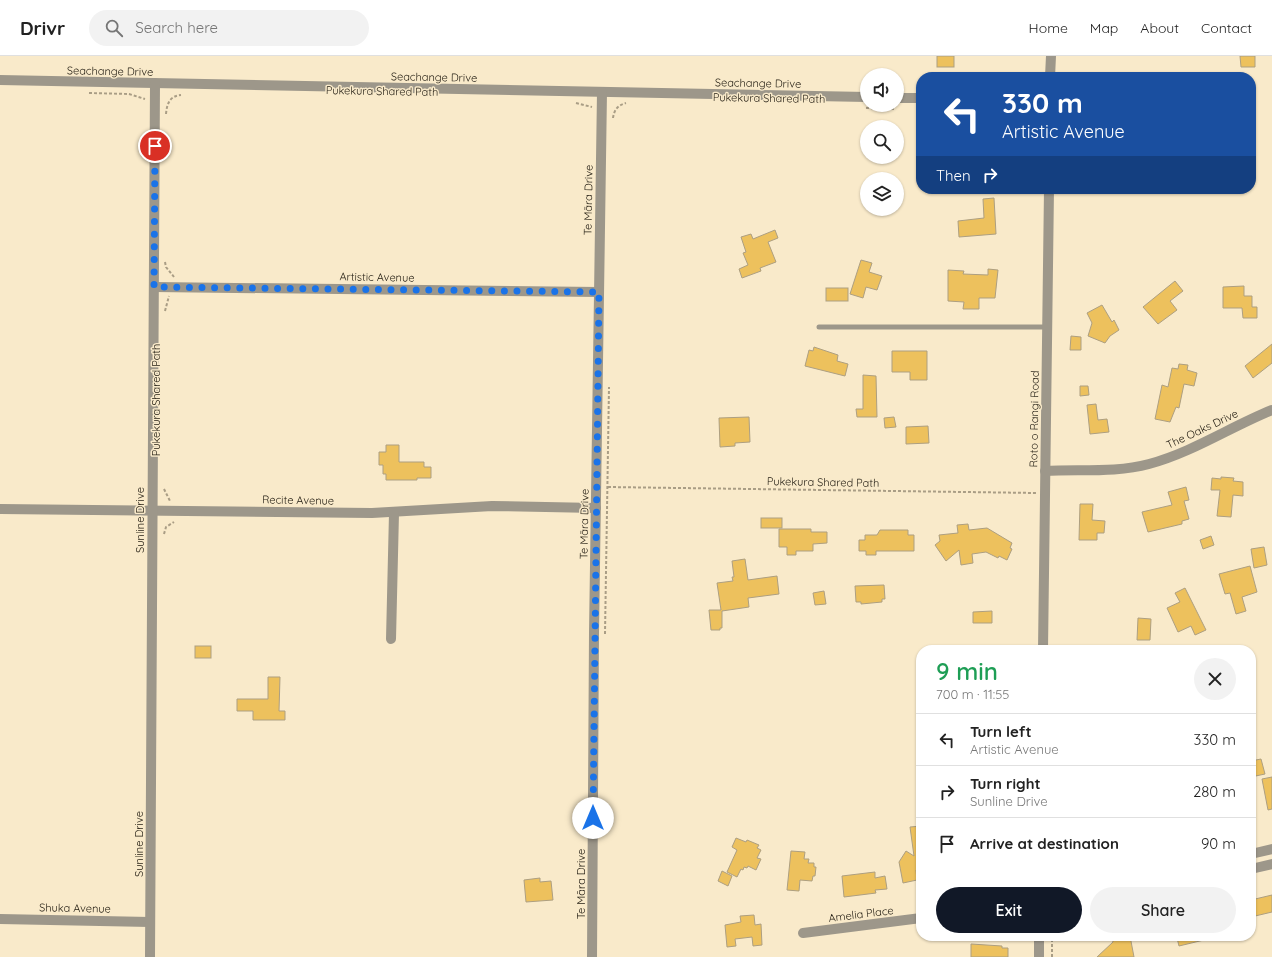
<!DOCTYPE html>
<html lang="en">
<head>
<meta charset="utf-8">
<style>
	:root { --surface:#fff; --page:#f2f2f2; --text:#222; --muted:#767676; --line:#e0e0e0; --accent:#111827 }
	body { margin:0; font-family:Quicksand,sans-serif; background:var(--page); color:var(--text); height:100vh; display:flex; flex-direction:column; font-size:15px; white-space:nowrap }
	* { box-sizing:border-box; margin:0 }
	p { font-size:13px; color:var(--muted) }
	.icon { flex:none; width:22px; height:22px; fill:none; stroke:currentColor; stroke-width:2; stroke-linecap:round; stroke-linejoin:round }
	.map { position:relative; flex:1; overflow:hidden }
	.panel { position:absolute; left:916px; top:589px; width:340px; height:296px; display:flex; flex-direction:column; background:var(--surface); border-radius:16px; box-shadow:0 1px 3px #0004 }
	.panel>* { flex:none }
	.hud { position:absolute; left:916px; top:16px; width:340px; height:122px; border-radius:16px; box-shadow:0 1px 3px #0004; background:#1a4fa0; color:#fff; overflow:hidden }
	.buttons { position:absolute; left:860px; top:12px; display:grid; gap:8px }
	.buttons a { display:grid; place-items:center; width:44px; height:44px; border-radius:50%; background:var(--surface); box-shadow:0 1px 3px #0004; font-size:20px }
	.pin { position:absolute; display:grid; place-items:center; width:34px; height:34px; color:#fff; margin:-17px; border:2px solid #fff; border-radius:50%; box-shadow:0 1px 4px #0007 }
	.me { position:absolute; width:44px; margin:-22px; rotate:0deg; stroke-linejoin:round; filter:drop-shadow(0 0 3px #0008) }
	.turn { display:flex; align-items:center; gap:14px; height:84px; padding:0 20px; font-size:18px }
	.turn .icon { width:52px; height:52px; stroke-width:2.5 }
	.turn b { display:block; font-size:28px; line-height:34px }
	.then { display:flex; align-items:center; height:38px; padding:0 20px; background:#0003; gap:8px; font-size:15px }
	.round { display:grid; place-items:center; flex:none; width:42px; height:42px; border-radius:21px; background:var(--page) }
	.head { display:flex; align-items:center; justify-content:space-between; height:68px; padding:0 20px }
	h1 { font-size:24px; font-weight:600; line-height:30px; color:#1e9e55 }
	.cta { display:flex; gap:8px; margin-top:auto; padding:8px 20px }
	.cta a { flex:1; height:46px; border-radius:24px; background:var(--accent); color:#fff; font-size:16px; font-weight:600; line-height:46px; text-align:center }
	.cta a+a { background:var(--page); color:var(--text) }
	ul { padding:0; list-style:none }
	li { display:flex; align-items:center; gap:12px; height:52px; padding:0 20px; border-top:1px solid var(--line) }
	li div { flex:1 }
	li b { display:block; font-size:15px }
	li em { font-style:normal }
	header { display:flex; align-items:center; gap:24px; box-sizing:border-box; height:56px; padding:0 20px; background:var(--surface); border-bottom:1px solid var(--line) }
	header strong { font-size:19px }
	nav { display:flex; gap:22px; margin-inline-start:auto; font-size:14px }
	.search { width:280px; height:36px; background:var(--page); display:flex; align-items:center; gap:10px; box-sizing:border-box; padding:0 14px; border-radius:22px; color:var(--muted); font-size:15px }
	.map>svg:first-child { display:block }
</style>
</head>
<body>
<header>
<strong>Drivr</strong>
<div class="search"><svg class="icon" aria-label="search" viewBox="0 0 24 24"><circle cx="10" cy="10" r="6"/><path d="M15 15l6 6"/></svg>Search here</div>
<nav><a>Home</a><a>Map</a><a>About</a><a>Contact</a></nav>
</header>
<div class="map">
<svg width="1272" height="901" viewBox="0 0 1272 901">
	<rect width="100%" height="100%" fill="#f9eaca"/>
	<g fill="#edc15d" stroke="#ad9f81">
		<rect x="937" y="0" width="17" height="11"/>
		<polygon points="1240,0 1255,0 1255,11 1241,11"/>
		<polygon points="994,142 996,178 959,181 958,165 984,162 983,143"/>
		<polygon points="775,174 778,182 768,186 776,206 760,212 761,215 742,222 739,213 748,209 743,197 746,196 741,181 751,178 753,183"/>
		<polygon points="861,204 872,207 869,216 882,220 877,234 866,231 863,242 850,238"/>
		<polygon points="988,213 998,214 995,242 979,242 979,253 963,253 964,246 948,245 948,214 964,215 963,218 988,219"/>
		<polygon points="1175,225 1183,235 1170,245 1177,254 1158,268 1143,251"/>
		<polygon points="1244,230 1244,240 1252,240 1252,251 1257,251 1257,262 1243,262 1242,252 1223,252 1223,231"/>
		<rect x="826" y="232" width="22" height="13"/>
		<polygon points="1102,249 1112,266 1114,264 1119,274 1110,280 1105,287 1088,280 1092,267 1087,257"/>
		<polygon points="1071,280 1081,281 1081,294 1070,294"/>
		<polygon points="1272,288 1272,307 1253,322 1245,310"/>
		<polygon points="814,291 838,299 837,305 848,308 845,320 805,310 809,294 813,295"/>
		<polygon points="892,295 927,295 927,324 910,324 910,316 892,316"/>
		<polygon points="1179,308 1188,309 1187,314 1197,317 1194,330 1184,328 1179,352 1176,351 1170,366 1155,363 1162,329 1168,331 1172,312 1178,313"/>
		<polygon points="863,319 876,320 877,361 857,361 856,353 863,353"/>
		<polygon points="1080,330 1088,330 1089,339 1080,340"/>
		<polygon points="1096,348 1098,364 1107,363 1109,376 1090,378 1087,349"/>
		<polygon points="749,361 750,386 735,387 735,390 720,391 719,362"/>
		<polygon points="894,361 896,371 885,372 884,362"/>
		<polygon points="928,370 929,387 906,388 906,371"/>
		<polygon points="386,389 399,389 399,406 424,406 424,411 431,411 431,422 417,422 417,424 386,424 386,418 383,418 383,409 379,409 379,396 386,396"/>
		<polygon points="1221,421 1234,422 1233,425 1243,426 1243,440 1233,439 1231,461 1217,460 1220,434 1211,434 1212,422 1221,423"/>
		<polygon points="1186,431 1189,444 1184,445 1189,463 1182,465 1182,468 1148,476 1142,456 1172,449 1168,436"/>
		<polygon points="1080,448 1093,448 1092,464 1105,465 1104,477 1097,477 1097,484 1079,484"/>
		<rect x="761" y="462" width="21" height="10"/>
		<polygon points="968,468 969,474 987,472 1012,487 1010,492 1012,493 1007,504 999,500 998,502 986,496 972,498 973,507 961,509 959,494 946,505 935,489 940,485 939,479 958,477 957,469"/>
		<polygon points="779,473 811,473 811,476 827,476 827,487 813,488 813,495 796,495 796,499 787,499 787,491 779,491"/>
		<polygon points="880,474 908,474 908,479 914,479 914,495 876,495 876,499 866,499 866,495 859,495 859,484 865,484 865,479 877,479"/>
		<polygon points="1211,480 1214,489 1203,493 1200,484"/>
		<polygon points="1264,491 1267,509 1254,512 1251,493"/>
		<polygon points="745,503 748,524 777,520 779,538 748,542 749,551 722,555 722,572 720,572 720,574 711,574 709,554 721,554 717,527 733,525 732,521 734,521 732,505"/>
		<polygon points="1250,510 1257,536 1242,541 1246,555 1236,558 1230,537 1225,538 1219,518"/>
		<polygon points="884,529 885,543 882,543 882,546 861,548 861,546 856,546 855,530"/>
		<polygon points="1185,532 1206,574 1195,579 1191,570 1178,576 1167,552 1180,546 1175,537"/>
		<polygon points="824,535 826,548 815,549 813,537"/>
		<polygon points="992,555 992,567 973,567 973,556"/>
		<polygon points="1138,562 1151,563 1150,584 1137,584"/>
		<rect x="195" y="590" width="16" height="12"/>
		<polygon points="268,621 280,621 279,655 285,655 285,664 253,664 253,655 237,655 237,643 268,643"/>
		<polygon points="1261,703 1265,718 1251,721 1251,705"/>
		<polygon points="1272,721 1272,753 1268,754 1262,723"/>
		<polygon points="921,770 921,814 916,814 917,824 903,827 899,806 906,795 914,800 910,771"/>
		<polygon points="736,782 746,786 747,784 759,789 757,792 761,794 757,802 761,803 756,814 748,810 747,812 744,811 743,814 741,813 737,821 727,816 737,794 732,791"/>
		<polygon points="791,795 805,796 804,803 809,803 808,807 814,807 814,811 816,811 815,820 813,820 812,825 800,824 799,835 787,834"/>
		<polygon points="722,815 732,820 728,830 718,825"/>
		<polygon points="875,816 875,822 885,820 887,833 875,834 876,837 844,841 842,820"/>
		<polygon points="540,822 540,826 551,825 553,844 526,846 524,824"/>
		<polygon points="1272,839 1272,856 1251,861 1251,844"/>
		<polygon points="754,859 755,869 761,868 762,889 753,890 752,881 735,883 736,890 727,891 725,869 741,866 740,860"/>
		<polygon points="1112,880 1130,880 1134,901 1097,901 1113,886"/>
		<polygon points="1186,880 1208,880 1208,883 1179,890 1177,882"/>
		<polygon points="971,888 1002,890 1002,892 1008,892 1008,901 971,901"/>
	</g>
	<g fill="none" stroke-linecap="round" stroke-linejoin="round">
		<g stroke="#a99d85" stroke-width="2" stroke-dasharray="3 2" stroke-linecap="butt">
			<polyline points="89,37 129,38 145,43"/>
			<polyline points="576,47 592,51"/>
			<polyline points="866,52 896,53"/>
			<path d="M 166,58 C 167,47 170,40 181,39"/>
			<path d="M 613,62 C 614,54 618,49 626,47"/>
			<polyline points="165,206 166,211 174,221"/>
			<polyline points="165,255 169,240"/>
			<polyline points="608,431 1036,437"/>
			<polyline points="164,433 170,445"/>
			<polyline points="164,478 166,471 174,466"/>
			<polyline points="605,578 609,331"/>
			<polyline points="1052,901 1052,880"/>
		</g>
		<polyline stroke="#9d978a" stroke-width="5" points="819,271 1047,271"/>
		<g stroke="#9d978a" stroke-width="10">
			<polyline points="0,24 867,41"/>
			<polyline points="897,42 921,42"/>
			<polyline points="154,231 599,236"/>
			<path d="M 1045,415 C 1079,413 1116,417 1149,408 C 1193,396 1230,371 1272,354"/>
			<polyline points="0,453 372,457 492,450 596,452"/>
			<polyline points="391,583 394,457"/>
			<polyline points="1251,798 1272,793"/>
			<polyline points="1251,813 1272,808"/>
			<polyline points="0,863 150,866"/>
			<polyline points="803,877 921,862"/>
			<polyline points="150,901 155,27"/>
			<polyline points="592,901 594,577 602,36"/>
		</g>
		<g stroke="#9d978a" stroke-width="10">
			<polyline points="1050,21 1051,0"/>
			<polyline points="1043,594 1049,133"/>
			<polyline points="1039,901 1039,880"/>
		</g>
	</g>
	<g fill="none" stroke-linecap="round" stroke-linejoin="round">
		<polyline stroke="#1a73e8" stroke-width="7" stroke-dasharray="0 12.6" points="155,90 154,231 599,236 593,762"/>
	</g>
	<g text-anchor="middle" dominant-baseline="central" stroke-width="3" stroke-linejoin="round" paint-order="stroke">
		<g font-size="11" fill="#262015" stroke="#f9eaca">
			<text transform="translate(110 15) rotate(1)">Seachange Drive</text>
			<text transform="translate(434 21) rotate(1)">Seachange Drive</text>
			<text transform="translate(758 27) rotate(1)">Seachange Drive</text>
			<text transform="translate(382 35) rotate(1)">Pukekura Shared Path</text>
			<text transform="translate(769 42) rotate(1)">Pukekura Shared Path</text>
			<text transform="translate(588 144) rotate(-89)">Te Māra Drive</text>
			<text transform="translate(377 221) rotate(1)">Artistic Avenue</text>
			<text transform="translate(156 344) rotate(-90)">Pukekura Shared Path</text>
			<text transform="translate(1034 363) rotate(-89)">Roto o Rangi Road</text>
			<text transform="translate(1202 373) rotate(-25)">The Oaks Drive</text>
			<text transform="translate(823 426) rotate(1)">Pukekura Shared Path</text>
			<text transform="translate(298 444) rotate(1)">Recite Avenue</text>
			<text transform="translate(140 464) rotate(-90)">Sunline Drive</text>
			<text transform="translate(584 468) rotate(-89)">Te Māra Drive</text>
			<text transform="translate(139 788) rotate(-90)">Sunline Drive</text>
			<text transform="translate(581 828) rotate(-90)">Te Māra Drive</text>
			<text transform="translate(75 852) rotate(1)">Shuka Avenue</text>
			<text transform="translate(861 858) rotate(-7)">Amelia Place</text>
		</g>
	</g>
</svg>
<div class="buttons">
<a><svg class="icon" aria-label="sound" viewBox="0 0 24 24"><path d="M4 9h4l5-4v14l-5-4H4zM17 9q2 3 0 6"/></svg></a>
<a><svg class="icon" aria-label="search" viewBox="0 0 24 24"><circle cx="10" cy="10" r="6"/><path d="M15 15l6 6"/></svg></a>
<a><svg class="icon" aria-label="layers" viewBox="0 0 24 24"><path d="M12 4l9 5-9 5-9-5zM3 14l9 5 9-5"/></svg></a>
</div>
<div class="pin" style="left:155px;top:90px;background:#d93025"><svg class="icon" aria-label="arrive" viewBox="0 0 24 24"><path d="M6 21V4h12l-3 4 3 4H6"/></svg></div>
<svg class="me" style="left:593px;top:762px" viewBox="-20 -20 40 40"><circle r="19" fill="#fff"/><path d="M0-13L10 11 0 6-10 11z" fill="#1a73e8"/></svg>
<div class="hud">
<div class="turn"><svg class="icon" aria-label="left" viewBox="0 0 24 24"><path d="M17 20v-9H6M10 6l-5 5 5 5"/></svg><div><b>330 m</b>Artistic Avenue</div></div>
<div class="then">Then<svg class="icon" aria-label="right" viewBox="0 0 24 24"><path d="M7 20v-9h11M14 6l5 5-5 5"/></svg></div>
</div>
<section class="panel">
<div class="head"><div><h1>9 min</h1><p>700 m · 11:55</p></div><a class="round"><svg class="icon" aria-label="close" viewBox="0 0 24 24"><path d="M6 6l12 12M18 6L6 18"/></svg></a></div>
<ul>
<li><svg class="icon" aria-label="left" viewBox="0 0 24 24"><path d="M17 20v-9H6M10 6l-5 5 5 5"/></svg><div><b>Turn left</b><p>Artistic Avenue</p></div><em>330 m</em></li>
<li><svg class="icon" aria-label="right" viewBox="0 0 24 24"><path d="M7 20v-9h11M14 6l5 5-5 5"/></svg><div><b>Turn right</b><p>Sunline Drive</p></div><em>280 m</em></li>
<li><svg class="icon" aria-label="arrive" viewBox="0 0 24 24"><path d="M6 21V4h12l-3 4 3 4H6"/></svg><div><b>Arrive at destination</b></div><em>90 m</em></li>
</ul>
<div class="cta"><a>Exit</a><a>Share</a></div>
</section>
</div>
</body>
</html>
